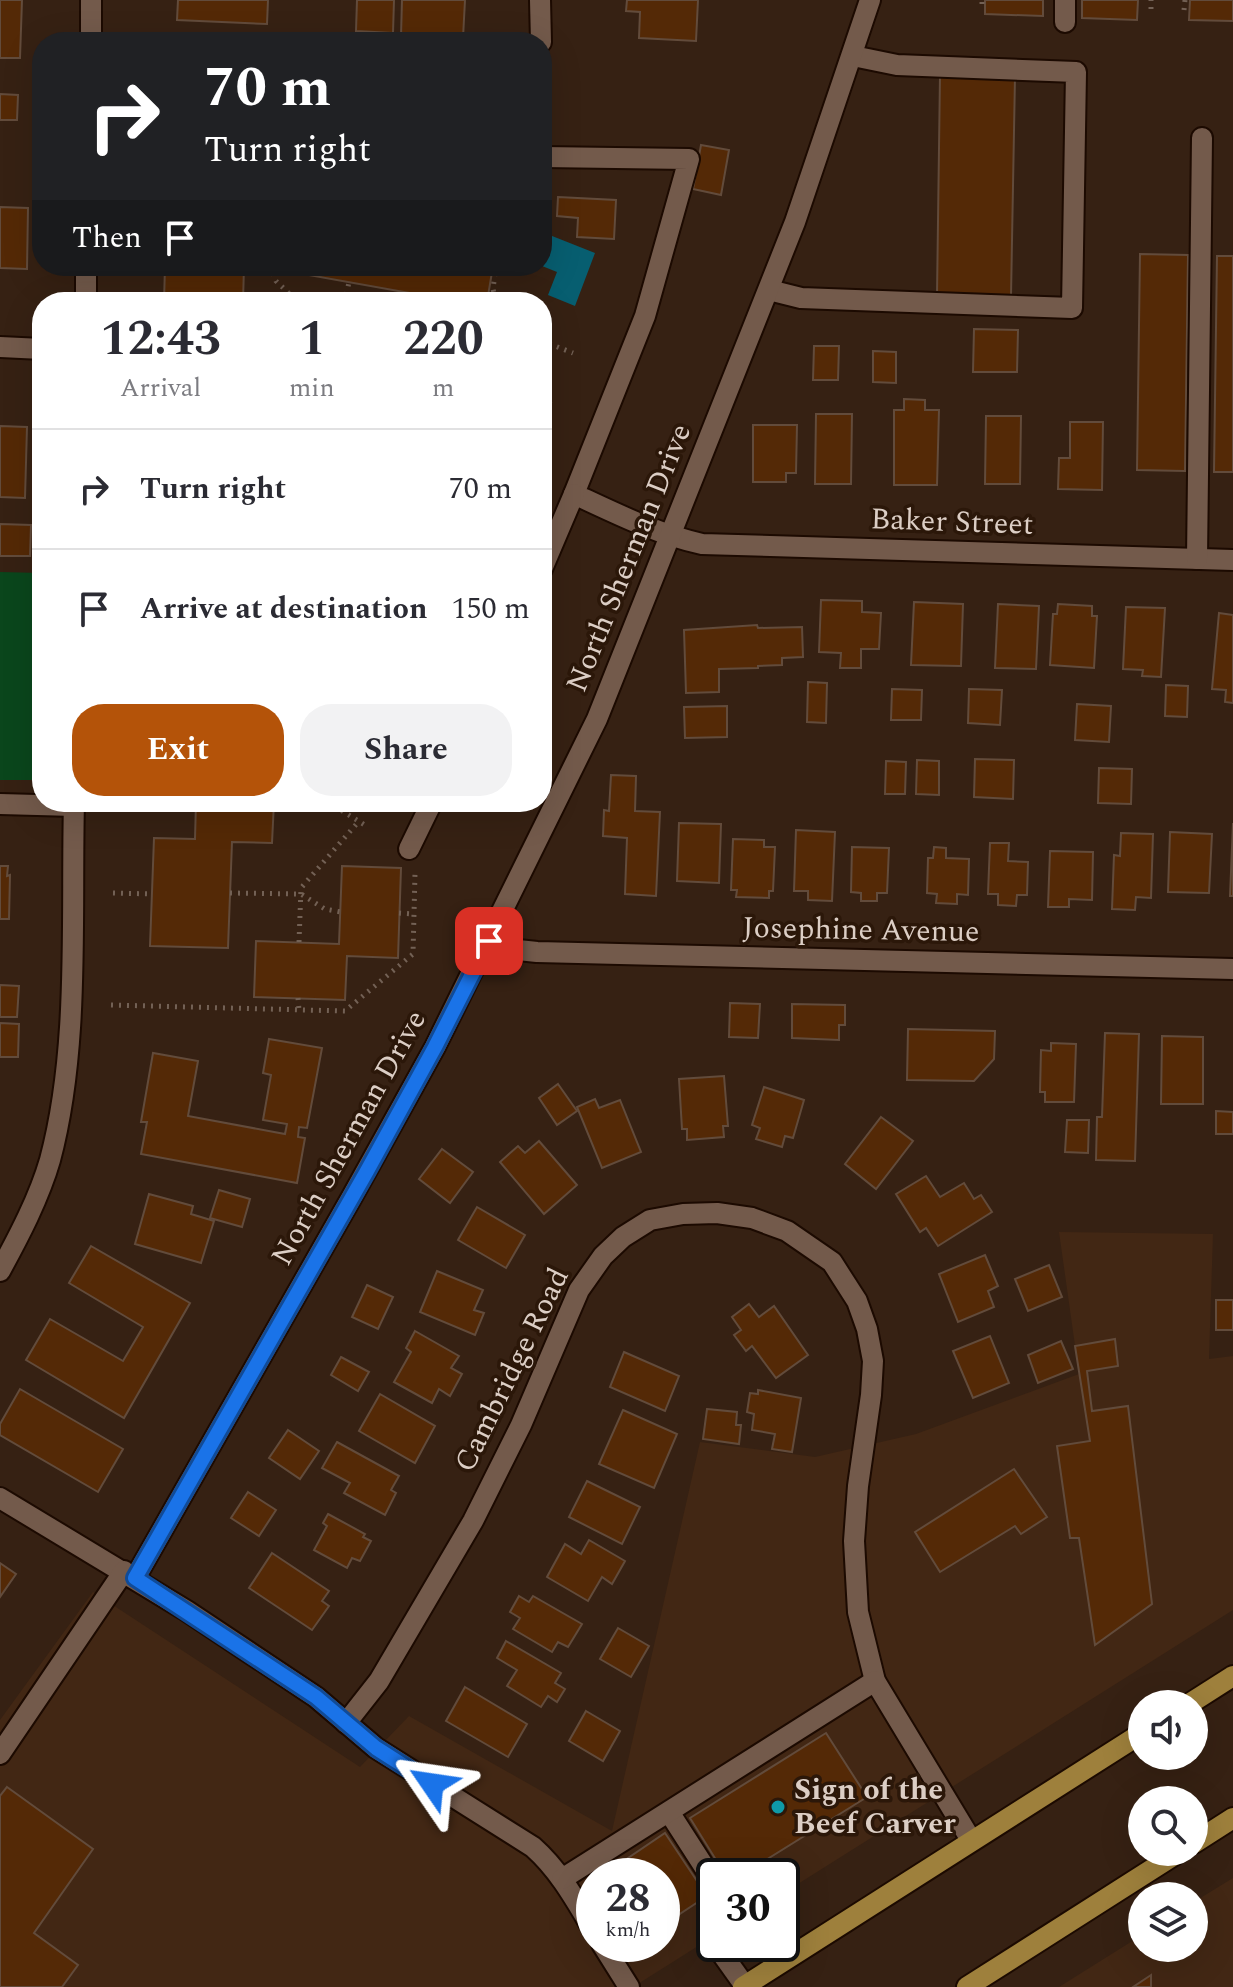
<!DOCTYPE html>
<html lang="en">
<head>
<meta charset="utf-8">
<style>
	:root { --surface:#fff; --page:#f2f2f3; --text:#2b2b33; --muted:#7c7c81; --line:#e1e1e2; --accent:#b45309 }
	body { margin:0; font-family:Spectral,serif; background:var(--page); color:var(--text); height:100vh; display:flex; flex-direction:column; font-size:30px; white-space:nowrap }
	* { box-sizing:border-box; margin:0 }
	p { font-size:26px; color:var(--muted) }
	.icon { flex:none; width:44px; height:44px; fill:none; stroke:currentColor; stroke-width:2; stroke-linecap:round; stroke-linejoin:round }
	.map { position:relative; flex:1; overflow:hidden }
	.sheet { position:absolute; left:32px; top:292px; width:520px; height:520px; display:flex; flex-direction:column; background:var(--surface); border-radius:32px; box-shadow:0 8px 32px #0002 }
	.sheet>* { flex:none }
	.guide { position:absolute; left:32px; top:32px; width:520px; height:244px; border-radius:32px; box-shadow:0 8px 32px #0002; background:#202124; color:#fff; overflow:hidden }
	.buttons { position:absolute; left:1128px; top:1690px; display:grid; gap:16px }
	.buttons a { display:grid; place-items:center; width:80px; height:80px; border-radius:50%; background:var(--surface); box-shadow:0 8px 32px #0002; font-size:40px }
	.speed { position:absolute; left:576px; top:1858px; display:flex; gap:16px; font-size:40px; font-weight:700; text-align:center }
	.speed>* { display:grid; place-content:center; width:104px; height:104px; border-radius:50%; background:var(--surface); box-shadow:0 8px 32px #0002; line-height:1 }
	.speed small { font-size:20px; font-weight:400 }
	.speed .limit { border:4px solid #111; border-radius:12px; background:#fff; color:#111 }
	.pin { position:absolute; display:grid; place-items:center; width:68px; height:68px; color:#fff; margin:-34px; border-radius:16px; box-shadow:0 4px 12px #0006 }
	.me { position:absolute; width:88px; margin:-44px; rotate:302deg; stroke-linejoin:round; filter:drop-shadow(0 0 6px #0008) }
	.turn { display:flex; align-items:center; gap:28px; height:168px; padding:0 40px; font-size:36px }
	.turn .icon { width:104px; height:104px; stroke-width:2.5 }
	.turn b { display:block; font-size:56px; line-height:68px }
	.then { display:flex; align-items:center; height:76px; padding:0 40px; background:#0003; gap:16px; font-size:30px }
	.eta { display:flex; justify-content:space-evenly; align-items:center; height:136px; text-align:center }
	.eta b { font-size:48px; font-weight:700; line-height:56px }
	.primary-button { display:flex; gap:16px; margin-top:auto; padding:16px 40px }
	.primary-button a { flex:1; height:92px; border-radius:32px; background:var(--accent); color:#fff; font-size:32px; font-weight:700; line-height:92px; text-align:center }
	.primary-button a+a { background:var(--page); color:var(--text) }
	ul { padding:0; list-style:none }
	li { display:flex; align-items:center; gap:24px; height:120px; padding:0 40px; border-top:2px solid var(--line) }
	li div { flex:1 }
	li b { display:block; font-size:30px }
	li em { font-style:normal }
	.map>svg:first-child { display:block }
</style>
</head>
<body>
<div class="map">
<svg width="1233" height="1987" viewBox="0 0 1233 1987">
	<rect width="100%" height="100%" fill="#362113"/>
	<g fill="#422714" fill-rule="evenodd">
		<path d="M 1059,1232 L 1213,1234 L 1209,1359 L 1233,1356 L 1233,1610 L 782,1894 L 782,1876 L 714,1876 L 714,1936 L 633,1987 L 0,1987 L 0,1720 L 93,1592 L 360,1767 L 409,1716 L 612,1831 L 700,1442 L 815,1457 L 916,1434 L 1079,1374 ZM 594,1876 L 662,1876 L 662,1944 L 594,1944 Z"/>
		<polygon points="1233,1878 1233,1987 1059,1987 1142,1935 1142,1948 1194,1948 1194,1902"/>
	</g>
	<polygon fill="#0a461c" points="0,572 42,573 42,777 31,780 0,780"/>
	<polygon fill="#075e70" points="542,232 595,253 575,306 548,295 557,272 542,266"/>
	<g fill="#542906" stroke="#624b3b" stroke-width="2">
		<polygon points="0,0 22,0 20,58 0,58"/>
		<polygon points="178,0 268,0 267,24 177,20"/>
		<polygon points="357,0 394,0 393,33 356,31"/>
		<polygon points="402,0 465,0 463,38 401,36"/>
		<polygon points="627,0 698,0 696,41 639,38 640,12 626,11"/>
		<polygon points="985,0 1043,0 1043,16 985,14"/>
		<polygon points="1082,0 1138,0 1137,20 1082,18"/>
		<polygon points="1190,0 1233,0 1233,21 1189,20"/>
		<polygon points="940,75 1015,76 1011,296 937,295"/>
		<polygon points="0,94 18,95 17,120 0,120"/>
		<polygon points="701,145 729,150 721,195 693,189"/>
		<polygon points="558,197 616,200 614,239 577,237 578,218 557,216"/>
		<polygon points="0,207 28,208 27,269 0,268"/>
		<polygon points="1140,254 1188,255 1185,471 1137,470"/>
		<polygon points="1217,256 1233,256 1233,472 1214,472"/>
		<polygon points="165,266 244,266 243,302 164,302"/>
		<polygon points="304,266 493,266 487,302 460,302 303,274"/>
		<polygon points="974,329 1018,330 1017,372 973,372"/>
		<polygon points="814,346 839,346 838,380 813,380"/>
		<polygon points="873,351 896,352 896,383 873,382"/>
		<polygon points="904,399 925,400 925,410 939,410 937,485 894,485 894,410 904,410"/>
		<polygon points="816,414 852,414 851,484 815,484"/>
		<polygon points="986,416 1021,416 1020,484 985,484"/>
		<polygon points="1070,422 1103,422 1102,490 1058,489 1059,458 1070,458"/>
		<polygon points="753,425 797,425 796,473 786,473 786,482 753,482"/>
		<polygon points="0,426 27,427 25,498 0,497"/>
		<polygon points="0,524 31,525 30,556 0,556"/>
		<polygon points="821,600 862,601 862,612 881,613 879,649 861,649 861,668 840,668 841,653 819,652"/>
		<polygon points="914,602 963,604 961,666 911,665"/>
		<polygon points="998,604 1039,606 1036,669 995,668"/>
		<polygon points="1058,604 1092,606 1092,616 1097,616 1094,668 1050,665 1053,614 1057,614"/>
		<polygon points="1126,607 1165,608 1161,677 1142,676 1143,670 1123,669"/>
		<polygon points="1219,613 1233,615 1233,703 1225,702 1226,690 1212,689"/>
		<polygon points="757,625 758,628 802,627 803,657 782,658 782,665 758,666 758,668 719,669 719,692 686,693 684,630"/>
		<polygon points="808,682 827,683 826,723 807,722"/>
		<polygon points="1166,685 1188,686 1187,717 1165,716"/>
		<polygon points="892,689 922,690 921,720 891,720"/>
		<polygon points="969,689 1002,690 1000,725 968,723"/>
		<polygon points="1077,704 1111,706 1109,742 1075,740"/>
		<polygon points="727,706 727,737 685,738 684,707"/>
		<polygon points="975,759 1014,760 1013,799 974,797"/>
		<polygon points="917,760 939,761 939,795 916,794"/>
		<polygon points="886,761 906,762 905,794 885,794"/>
		<polygon points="1099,768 1132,769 1131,804 1098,803"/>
		<polygon points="611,775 636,776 635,811 660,812 656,896 625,894 627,838 603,836 604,810 609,811"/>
		<polygon points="196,802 274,802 272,843 232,842 228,948 150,946 154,838 195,839"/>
		<polygon points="679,823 721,824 719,883 677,881"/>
		<polygon points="1233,823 1233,896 1230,896"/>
		<polygon points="796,830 835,832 832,901 808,900 808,891 794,891"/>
		<polygon points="1170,832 1212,834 1209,893 1168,892"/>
		<polygon points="1121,833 1153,834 1151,898 1136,897 1135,910 1112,909 1114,855 1120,856"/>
		<polygon points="733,839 764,840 764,847 775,847 773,891 769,891 769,898 736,897 737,890 731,890"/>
		<polygon points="990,843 1009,843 1008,861 1028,862 1027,895 1017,895 1016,906 998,905 998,894 988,894"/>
		<polygon points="852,847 889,848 887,893 877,893 877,901 861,901 861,893 851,892"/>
		<polygon points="934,847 946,848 946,858 969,859 968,895 957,894 957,904 936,903 937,894 927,893 928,858 933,858"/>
		<polygon points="1050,851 1093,852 1092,900 1069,899 1069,907 1048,907"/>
		<polygon points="0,866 8,866 7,876 10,875 9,919 0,919"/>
		<polygon points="342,866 401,868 398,958 347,956 345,1000 254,997 256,941 339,944"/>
		<polygon points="0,985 19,986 17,1017 0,1017"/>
		<polygon points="730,1003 760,1004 758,1038 729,1037"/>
		<polygon points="792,1004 845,1005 845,1025 839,1025 839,1040 792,1038"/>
		<polygon points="0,1023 19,1024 18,1057 0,1057"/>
		<polygon points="908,1029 995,1031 994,1059 974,1081 907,1080"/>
		<polygon points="1105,1033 1139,1034 1135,1161 1096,1160 1097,1117 1102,1117"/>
		<polygon points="1162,1036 1203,1037 1203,1104 1161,1104"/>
		<polygon points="269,1039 322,1048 307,1128 299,1127 298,1137 305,1138 297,1183 141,1154 147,1122 141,1122 153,1053 198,1061 188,1116 285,1134 287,1124 263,1120 271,1075 263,1073"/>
		<polygon points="1051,1043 1076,1044 1074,1102 1045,1102 1045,1092 1040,1092 1041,1050 1051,1051"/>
		<polygon points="724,1076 728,1126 723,1126 724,1137 687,1140 687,1129 682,1129 679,1079"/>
		<polygon points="558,1084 577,1111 557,1125 539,1098"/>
		<polygon points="764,1087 804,1100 793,1138 785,1136 782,1147 756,1139 760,1128 752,1125"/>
		<polygon points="595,1099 599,1108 620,1100 641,1152 602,1168 577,1107"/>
		<polygon points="1216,1111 1233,1112 1233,1134 1216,1134"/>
		<polygon points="881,1117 913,1141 876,1189 845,1164"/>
		<polygon points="1067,1120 1089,1120 1088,1153 1065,1152"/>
		<polygon points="539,1141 577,1185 544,1214 500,1162 518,1146 525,1153"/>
		<polygon points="442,1149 473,1172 450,1203 419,1179"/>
		<polygon points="926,1176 940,1197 964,1183 974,1199 981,1195 992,1212 938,1246 926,1228 920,1232 896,1194"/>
		<polygon points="219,1190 250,1199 242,1227 210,1218"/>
		<polygon points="149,1194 193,1206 191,1214 214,1221 201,1263 135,1244"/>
		<polygon points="477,1207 525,1235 506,1268 458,1240"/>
		<polygon points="91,1246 190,1303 124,1418 26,1360 50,1319 123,1361 143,1327 69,1283"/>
		<polygon points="985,1255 998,1286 988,1291 994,1307 958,1322 939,1274"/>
		<polygon points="1049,1265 1062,1297 1028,1311 1015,1279"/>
		<polygon points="437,1271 483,1290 474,1310 484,1313 475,1335 420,1312"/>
		<polygon points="367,1285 393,1297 378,1329 352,1317"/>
		<rect x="1216" y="1300" width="17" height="30"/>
		<polygon points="749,1304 759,1317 774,1306 808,1355 776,1378 752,1346 746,1351 734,1335 741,1330 732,1317"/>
		<polygon points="415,1331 459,1356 451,1368 462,1374 450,1396 439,1389 432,1403 394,1382 411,1352 406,1348"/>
		<polygon points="990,1336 1009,1383 973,1398 953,1351"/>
		<polygon points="1115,1339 1118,1366 1087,1371 1092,1411 1128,1406 1152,1604 1095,1645 1079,1538 1070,1538 1057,1446 1090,1441 1075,1346"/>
		<polygon points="1061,1341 1073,1369 1038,1383 1028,1355"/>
		<polygon points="624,1352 679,1376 665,1411 610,1387"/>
		<polygon points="341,1357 369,1372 358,1391 331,1375"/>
		<polygon points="20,1389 123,1449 98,1492 0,1435 0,1424"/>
		<polygon points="758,1390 801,1398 792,1452 772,1449 775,1434 752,1430 754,1414 747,1412 750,1393 758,1394"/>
		<polygon points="380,1394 435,1426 415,1463 359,1431"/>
		<polygon points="707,1409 737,1412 736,1425 741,1425 739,1444 703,1439"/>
		<polygon points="623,1410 677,1434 654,1488 599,1464"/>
		<polygon points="288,1430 319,1451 300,1479 269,1458"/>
		<polygon points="337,1442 399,1476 391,1490 396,1493 385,1515 344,1493 350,1483 322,1468"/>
		<polygon points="1014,1469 1047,1517 1021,1534 1015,1526 940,1572 915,1532"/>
		<polygon points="587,1481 640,1507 622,1544 569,1517"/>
		<polygon points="248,1492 276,1510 259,1536 231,1518"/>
		<polygon points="328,1514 365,1534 363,1537 371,1541 360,1561 352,1558 347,1568 314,1550 327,1526 323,1523"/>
		<polygon points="589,1540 625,1561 612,1584 602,1577 588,1601 547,1577 565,1544 581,1554"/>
		<polygon points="272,1553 329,1591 322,1601 329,1606 312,1630 249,1588"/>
		<polygon points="0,1563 16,1574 0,1597"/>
		<polygon points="519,1596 529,1602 533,1596 582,1624 568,1647 558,1642 552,1652 513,1629 520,1618 510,1612"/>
		<polygon points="618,1628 649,1646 631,1677 600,1659"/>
		<polygon points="506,1641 561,1673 555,1683 565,1689 557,1702 548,1696 541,1707 507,1686 517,1670 497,1658"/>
		<polygon points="465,1687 527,1724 508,1757 446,1721"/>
		<polygon points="586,1711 620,1731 603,1761 569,1741"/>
		<polygon points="826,1733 867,1797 740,1876 726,1876 690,1818"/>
		<polygon points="7,1787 93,1849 34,1933 78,1965 62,1987 0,1987 0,1796"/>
		<polygon points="665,1833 707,1896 666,1923 662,1916 662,1876 603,1875"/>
		<polygon points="1151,1975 1151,1987 1133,1987"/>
	</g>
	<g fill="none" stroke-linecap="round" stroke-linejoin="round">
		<g stroke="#1c0a01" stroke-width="24">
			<g id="minor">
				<polyline points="540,0 541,42"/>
				<polyline points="1065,22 1065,0"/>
				<polyline points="91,42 91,0"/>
				<path d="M 542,157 L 689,159 L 645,316 L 574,494 C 617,514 657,534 702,544 L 1233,560"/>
				<polyline points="769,290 801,298 1072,308 1076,72 897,65 853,56"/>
				<polyline points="86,302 86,266"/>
				<polyline points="0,347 42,349"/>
				<polyline points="1197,559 1202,138"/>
				<polyline points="542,569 574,494"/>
				<polyline points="0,804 74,806"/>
				<polyline points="409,849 432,802"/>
				<polyline points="489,941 518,950 537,952 1233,969"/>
				<path d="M 0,1271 C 19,1236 39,1198 50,1160 C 80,1048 71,918 74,802"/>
				<path d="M 0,1498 L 187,1611 L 316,1697 L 376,1748 L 533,1847 C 560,1871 576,1901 594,1931"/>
				<polyline points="135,1578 353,1195 435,1047 597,719 795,222 870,0"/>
				<polyline points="346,1723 379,1681 473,1521 521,1425 579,1290 603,1256 623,1237 650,1220 683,1214 717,1213 752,1218 787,1231 832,1262 857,1301 867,1329 873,1361 871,1395 858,1486 854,1541 858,1612 875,1681 971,1840"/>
				<polyline points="0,1754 124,1571"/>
				<polyline points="669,1812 714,1882"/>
				<polyline points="562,1879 875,1681"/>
				<polyline points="602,1944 629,1987"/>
				<polyline points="715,1944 745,1986"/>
			</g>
		</g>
		<g stroke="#1c0a01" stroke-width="24">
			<g id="major">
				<polyline points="1189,1704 1233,1676"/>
				<polyline points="1194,1843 1233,1818"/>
				<polyline points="743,1987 1142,1733"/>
				<polyline points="967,1987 1179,1852"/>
			</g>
		</g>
		<g stroke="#736155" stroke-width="5" stroke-dasharray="2 6" stroke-linecap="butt">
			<polyline points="982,4 982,0"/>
			<polyline points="1151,9 1151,0"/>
			<polyline points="1184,10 1185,0"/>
			<polyline points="270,266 276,281 298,302"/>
			<polyline points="496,266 493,289 496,302"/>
			<polyline points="244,268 270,269"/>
			<polyline points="127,269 165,269"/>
			<polyline points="303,302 313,296 346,302"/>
			<polyline points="345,302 349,282"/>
			<polyline points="438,302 439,298"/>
			<polyline points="542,341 573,353"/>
			<polyline points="542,401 553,405"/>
			<polyline points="328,802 368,827"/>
			<polyline points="113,893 152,894"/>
			<polyline points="230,893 301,894 325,909 341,912"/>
			<polyline points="399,913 414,914"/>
			<polyline points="299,942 301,888 359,821"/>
			<polyline points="298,998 299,1010"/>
			<polyline points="111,1005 345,1011 413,954 415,873"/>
		</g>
		<use href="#minor" stroke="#735a4b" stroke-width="20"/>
		<use href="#major" stroke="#9e803c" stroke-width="20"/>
	</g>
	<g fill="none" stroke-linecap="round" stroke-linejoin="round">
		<g stroke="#114b97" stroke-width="20">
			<polyline id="route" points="432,1784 376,1748 316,1697 135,1578 367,1171 435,1047 489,941"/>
		</g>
		<use href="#route" stroke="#1a73e8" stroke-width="14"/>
	</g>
	<circle fill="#0f9aa8" stroke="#2b1709" stroke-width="3" cx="778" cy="1807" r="8"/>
	<g text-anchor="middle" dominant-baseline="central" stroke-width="7" stroke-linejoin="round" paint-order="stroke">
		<g font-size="30" fill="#dccec5" stroke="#2b1709">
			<text transform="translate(952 522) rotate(2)">Baker Street</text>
			<text transform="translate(629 558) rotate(-68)">North Sherman Drive</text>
			<text transform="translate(861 930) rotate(1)">Josephine Avenue</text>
			<text transform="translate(349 1138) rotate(-61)">North Sherman Drive</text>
			<text transform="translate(512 1370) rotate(-64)">Cambridge Road</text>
		</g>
		<g font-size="30" font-weight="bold" fill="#dccec5" stroke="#2b1709" text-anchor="start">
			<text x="794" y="1790">Sign of the<tspan x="794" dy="34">Beef Carver</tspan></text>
		</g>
	</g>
</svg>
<div class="buttons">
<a><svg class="icon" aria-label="sound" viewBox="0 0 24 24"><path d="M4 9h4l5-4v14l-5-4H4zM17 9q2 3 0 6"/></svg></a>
<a><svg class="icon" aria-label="search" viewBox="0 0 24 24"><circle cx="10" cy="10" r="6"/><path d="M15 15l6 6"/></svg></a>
<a><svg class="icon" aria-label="layers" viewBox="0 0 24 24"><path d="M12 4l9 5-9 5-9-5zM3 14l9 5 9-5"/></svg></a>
</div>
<div class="speed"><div>28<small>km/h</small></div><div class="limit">30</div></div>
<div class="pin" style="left:489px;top:941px;background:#d93025"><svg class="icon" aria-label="arrive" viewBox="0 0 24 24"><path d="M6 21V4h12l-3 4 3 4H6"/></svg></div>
<svg class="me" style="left:432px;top:1784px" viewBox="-20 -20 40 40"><path d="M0-17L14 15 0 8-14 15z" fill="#1a73e8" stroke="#fff" stroke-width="4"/></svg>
<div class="guide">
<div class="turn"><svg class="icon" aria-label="right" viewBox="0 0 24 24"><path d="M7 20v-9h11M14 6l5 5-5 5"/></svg><div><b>70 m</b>Turn right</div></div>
<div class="then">Then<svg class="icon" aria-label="arrive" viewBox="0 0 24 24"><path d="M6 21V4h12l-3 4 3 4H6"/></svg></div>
</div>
<section class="sheet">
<div class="eta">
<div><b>12:43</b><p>Arrival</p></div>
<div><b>1</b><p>min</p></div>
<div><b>220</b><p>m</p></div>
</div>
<ul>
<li><svg class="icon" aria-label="right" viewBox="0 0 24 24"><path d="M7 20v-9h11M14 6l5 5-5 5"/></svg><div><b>Turn right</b></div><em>70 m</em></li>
<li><svg class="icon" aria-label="arrive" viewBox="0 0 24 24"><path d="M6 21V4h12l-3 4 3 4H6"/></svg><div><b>Arrive at destination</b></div><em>150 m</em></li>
</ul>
<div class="primary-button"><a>Exit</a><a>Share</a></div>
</section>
</div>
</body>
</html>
